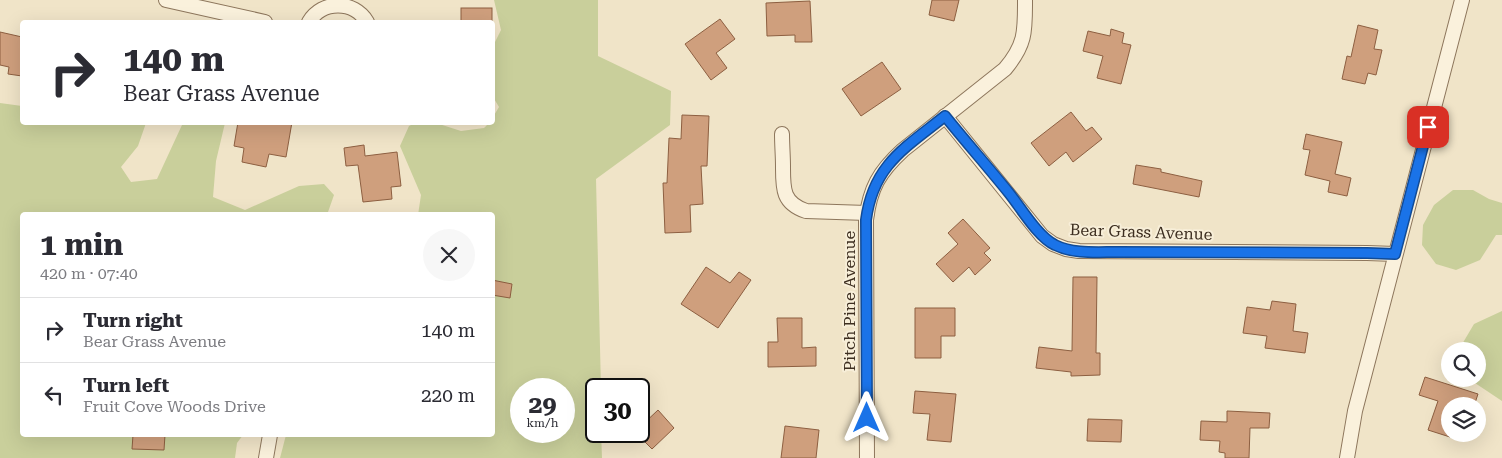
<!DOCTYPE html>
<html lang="en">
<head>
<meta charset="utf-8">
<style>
	:root { --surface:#fff; --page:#f7f7f7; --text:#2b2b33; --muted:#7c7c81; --line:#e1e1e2 }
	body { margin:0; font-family:"Roboto Serif",serif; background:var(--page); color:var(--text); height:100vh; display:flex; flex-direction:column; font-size:19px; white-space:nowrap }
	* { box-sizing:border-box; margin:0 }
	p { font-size:16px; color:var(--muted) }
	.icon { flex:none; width:28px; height:28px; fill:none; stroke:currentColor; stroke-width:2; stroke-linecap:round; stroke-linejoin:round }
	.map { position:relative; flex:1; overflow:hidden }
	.panel { position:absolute; left:20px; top:212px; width:475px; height:225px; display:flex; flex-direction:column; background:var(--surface); border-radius:5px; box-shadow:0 5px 20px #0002 }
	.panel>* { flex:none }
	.guide { position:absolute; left:20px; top:20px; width:475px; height:105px; border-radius:5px; box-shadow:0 5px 20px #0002; background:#fff; color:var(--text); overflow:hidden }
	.controls { position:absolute; left:1441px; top:342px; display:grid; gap:10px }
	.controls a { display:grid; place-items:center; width:45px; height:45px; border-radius:50%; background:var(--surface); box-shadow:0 5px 20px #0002; font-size:25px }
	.speed { position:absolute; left:510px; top:378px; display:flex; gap:10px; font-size:25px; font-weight:700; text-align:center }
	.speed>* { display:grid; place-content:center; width:65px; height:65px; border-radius:50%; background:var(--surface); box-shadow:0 5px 20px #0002; line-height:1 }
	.speed small { font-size:12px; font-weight:400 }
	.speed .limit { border:2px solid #111; border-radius:8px; background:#fff; color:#111 }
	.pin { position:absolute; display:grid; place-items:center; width:42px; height:42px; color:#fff; margin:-21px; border-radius:10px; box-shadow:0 2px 8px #0006 }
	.me { position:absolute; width:55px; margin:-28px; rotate:0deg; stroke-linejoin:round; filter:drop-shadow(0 0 4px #0008) }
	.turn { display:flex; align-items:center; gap:18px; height:105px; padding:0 20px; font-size:22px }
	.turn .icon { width:65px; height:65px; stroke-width:2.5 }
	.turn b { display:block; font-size:35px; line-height:42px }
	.round { display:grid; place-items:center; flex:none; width:52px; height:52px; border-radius:26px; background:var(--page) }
	.headline { display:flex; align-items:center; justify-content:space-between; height:85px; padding:0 20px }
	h1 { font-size:30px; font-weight:700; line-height:38px }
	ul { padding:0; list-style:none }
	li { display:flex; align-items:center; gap:15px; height:65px; padding:0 20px; border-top:1px solid var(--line) }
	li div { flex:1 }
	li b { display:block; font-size:19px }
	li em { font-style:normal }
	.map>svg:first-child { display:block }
</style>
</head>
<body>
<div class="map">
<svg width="1502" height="458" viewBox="0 0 1502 458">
	<rect width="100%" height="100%" fill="#f0e4c8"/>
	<g fill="#c9cf9b" fill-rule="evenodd">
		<path d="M 494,0 L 598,0 L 598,56 L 671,91 L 670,125 L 596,179 L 601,389 L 596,389 L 596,431 L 601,431 L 602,458 L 280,458 L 286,435 L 492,435 L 492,215 L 418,215 L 421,195 L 400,146 L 409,126 L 415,123 L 436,123 L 461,131 L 484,128 L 489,123 L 492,122 L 493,117 L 499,107 L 493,97 L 493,46 L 501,30 ZM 521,389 L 564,389 L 564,431 L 521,431 Z"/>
		<polygon points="0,103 22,106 22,122 146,123 138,146 121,167 131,182 157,179 182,125 205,123 225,123 216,161 213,197 245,210 299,186 324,184 334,195 328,212 322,215 22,215 22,435 243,435 237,443 235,458 0,458"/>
		<polygon points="1453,190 1473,190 1489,199 1502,203 1502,235 1496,235 1480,260 1456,270 1436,264 1422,245 1423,225 1434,205"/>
		<polygon points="1502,311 1502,401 1469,379 1478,379 1478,351 1460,351 1461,346 1474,324"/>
	</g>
	<g fill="#cf9f7d" stroke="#8d5f41">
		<polygon points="932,0 959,0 954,21 929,15"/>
		<polygon points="810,1 812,42 795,42 795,35 767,36 766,3"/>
		<rect x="461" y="8" width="31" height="14"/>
		<polygon points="720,19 735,39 716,53 727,68 711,80 685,44"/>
		<polygon points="1358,25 1378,30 1374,49 1382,50 1376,75 1368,73 1365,84 1342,79 1347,56 1351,57"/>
		<polygon points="1111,29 1124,33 1122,43 1131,45 1121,84 1097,78 1103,56 1083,51 1088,31 1110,36"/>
		<polygon points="0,32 22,37 22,76 8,74 9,67 0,65"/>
		<polygon points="882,62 901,89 861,116 842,89"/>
		<polygon points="1071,112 1086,131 1092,127 1102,139 1073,162 1066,152 1049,166 1031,143"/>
		<polygon points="682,115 709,116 707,166 701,166 703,204 690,205 691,232 665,233 663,183 667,183 669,138 681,139"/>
		<polygon points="238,122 292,122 286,157 269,154 266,167 242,162 244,148 234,146"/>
		<polygon points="1306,134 1342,142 1335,174 1351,178 1347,196 1328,192 1330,181 1305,175 1310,150 1303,149"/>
		<polygon points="364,145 365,156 397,152 401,186 391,187 392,199 363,202 358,165 346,166 344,148"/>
		<polygon points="1136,165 1161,169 1161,172 1202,181 1199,197 1133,184"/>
		<polygon points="963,219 990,248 984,253 991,260 975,275 969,267 953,282 936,264 958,244 948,233"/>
		<polygon points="706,267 730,283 739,272 751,280 718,328 681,304"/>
		<polygon points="1073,277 1097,277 1096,353 1100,353 1100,375 1071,376 1071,372 1036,368 1039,347 1072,351"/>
		<polygon points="492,280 512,284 510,298 492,295"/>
		<polygon points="1272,301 1296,304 1293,331 1308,333 1305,353 1265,348 1267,336 1243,333 1247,307 1270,310"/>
		<polygon points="915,308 955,308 955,336 941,336 941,358 915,358"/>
		<polygon points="777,318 802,318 802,348 816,347 816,366 768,367 768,342 778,342"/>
		<polygon points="1425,377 1478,394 1474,406 1450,406 1450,437 1428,430 1438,401 1419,395"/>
		<polygon points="915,391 956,394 951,442 927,440 930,414 913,413"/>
		<polygon points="658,410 674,428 652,449 635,432 639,431 639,428"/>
		<polygon points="1227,411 1270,413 1269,428 1250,428 1249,458 1225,458 1225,453 1219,452 1220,441 1200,440 1201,421 1227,422"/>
		<polygon points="1088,419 1122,420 1121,442 1087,441"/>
		<polygon points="785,426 819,430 816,458 781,458"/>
		<polygon points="133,435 165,435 164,450 132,449"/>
	</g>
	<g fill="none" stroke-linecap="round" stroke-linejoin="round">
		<g stroke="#8d765c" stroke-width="16">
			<g id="street">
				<polyline points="166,0 265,22"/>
				<path d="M 309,22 C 322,0 354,0 367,22"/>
				<polyline points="945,116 1042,236 1053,244 1066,249 1079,251 1367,253 1395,254"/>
				<path d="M 782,134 C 782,145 783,156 783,166 C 783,188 782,203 806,211 L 867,213"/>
				<polyline points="266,458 270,435"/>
				<path d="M 867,458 L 866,220 C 870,188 879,172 903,150 L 1005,69 C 1026,44 1025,31 1025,0"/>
				<polyline points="1347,458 1355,411 1462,0"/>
			</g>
		</g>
		<use href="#street" stroke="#faf1dc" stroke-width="14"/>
	</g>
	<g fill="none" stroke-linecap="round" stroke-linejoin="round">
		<g stroke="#114b97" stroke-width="12">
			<path id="route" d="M 867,418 L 866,220 C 873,165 905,148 945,116 C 966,142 988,167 1009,193 C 1021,208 1038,237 1055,245 C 1073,254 1096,252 1116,252 L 1367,253 L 1395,254 L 1428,127"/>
		</g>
		<use href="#route" stroke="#1a73e8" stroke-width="9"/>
	</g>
	<g text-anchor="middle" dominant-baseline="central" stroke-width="4" stroke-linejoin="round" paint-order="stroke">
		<g font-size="16" fill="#3d2e20" stroke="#f7eed8">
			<text transform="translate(1141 232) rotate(2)">Bear Grass Avenue</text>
			<text transform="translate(849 301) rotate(-90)">Pitch Pine Avenue</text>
		</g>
	</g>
</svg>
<div class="controls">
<a><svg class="icon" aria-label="search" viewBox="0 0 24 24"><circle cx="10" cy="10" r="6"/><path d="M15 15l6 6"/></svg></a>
<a><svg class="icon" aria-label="layers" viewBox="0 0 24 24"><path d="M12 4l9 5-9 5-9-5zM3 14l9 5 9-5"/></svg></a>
</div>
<div class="speed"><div>29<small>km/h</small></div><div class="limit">30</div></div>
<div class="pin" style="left:1428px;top:127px;background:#d93025"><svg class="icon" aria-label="arrive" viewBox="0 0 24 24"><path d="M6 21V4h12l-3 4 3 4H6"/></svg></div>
<svg class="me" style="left:867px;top:418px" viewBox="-20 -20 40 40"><path d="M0-17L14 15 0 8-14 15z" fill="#1a73e8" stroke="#fff" stroke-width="4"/></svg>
<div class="guide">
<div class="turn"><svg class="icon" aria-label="right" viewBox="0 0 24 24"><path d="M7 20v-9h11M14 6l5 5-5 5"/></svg><div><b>140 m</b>Bear Grass Avenue</div></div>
</div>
<section class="panel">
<div class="headline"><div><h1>1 min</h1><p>420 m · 07:40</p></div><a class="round"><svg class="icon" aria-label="close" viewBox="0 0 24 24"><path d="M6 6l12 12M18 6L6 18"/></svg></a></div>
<ul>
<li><svg class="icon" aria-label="right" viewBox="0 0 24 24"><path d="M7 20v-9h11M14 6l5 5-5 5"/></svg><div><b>Turn right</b><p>Bear Grass Avenue</p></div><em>140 m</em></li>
<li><svg class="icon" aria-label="left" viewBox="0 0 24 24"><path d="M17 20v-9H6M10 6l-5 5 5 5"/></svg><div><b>Turn left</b><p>Fruit Cove Woods Drive</p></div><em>220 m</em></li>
</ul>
</section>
</div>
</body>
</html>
